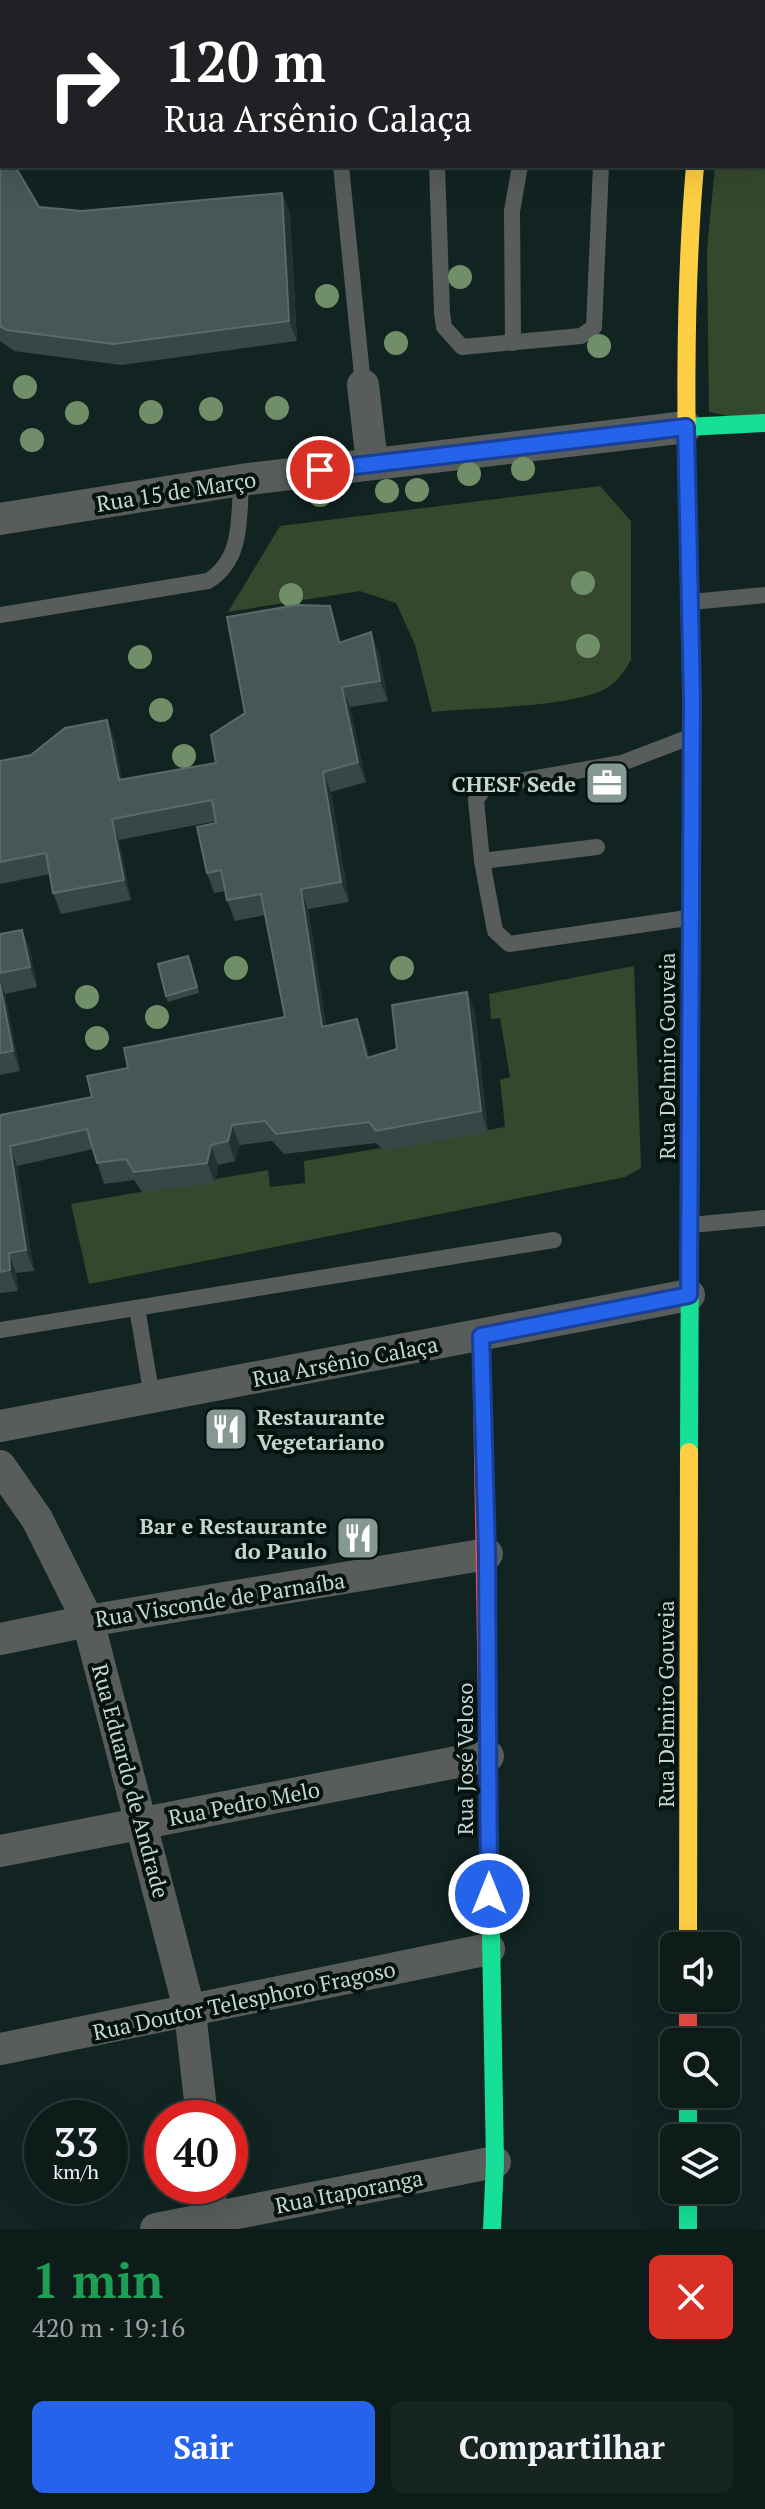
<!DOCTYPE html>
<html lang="pt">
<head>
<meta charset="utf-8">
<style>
	:root { --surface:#0d1b19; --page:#162422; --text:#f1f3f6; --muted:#9aa1a2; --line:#2d3938; --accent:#2563eb }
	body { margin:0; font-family:"PT Serif",serif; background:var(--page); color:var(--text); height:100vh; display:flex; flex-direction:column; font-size:30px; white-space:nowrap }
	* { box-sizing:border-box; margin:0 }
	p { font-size:26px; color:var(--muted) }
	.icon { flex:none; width:44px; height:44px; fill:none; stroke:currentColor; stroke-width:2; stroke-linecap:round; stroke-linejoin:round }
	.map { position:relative; height:2229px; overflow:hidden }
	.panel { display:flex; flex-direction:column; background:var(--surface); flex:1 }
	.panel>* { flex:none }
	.guide { position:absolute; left:0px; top:0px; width:766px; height:168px; box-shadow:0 8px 32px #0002,0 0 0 2px var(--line); background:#202124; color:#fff; overflow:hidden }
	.fabs { position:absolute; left:660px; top:1932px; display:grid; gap:16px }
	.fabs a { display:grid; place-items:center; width:80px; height:80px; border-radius:12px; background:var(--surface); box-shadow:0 8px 32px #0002,0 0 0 2px var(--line); font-size:40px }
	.speed { position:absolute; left:24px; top:2100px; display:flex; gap:16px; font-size:40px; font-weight:700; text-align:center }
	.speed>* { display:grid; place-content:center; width:104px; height:104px; border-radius:50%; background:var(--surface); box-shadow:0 8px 32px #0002,0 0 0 2px var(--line); line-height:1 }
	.speed small { font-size:20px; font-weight:400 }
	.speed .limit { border:12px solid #d22; background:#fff; color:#111 }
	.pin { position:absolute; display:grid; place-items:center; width:68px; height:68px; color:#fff; margin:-34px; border:4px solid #fff; border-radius:50%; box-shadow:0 2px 8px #0007 }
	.me { position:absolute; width:88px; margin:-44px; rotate:0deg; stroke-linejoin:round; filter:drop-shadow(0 0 6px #0008) }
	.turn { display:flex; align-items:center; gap:28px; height:168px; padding:0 32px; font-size:36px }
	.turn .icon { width:104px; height:104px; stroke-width:2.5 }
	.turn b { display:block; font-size:56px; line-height:68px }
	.round { display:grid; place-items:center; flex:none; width:84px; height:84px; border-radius:12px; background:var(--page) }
	.summary { display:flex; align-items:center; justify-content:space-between; height:136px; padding:0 32px }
	h1 { font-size:48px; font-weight:800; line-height:60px; color:#1e9e55 }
	.cta { display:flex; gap:16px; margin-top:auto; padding:16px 32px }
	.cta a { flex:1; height:92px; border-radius:12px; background:var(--accent); color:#fff; font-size:32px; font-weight:800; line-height:92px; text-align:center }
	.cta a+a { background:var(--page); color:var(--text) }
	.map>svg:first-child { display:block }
</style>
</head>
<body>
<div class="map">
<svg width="765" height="2229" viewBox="0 0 765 2229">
	<rect width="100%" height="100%" fill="#112421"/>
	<g fill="#35482d">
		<polygon points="765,7 765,424 709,412 707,250 715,166 764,166"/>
		<path d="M 600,486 L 631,521 L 631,660 C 623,674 616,684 601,691 C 560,708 479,707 432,712 L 415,645 L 396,603 L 360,591 L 228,612 L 280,526 Z"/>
		<polygon points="634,966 641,1168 625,1177 89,1284 71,1204 268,1170 270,1187 305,1183 304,1161 505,1127 500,1080 510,1077 500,1018 491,1019 489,994"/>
	</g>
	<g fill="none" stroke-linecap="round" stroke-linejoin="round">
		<g stroke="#585d5b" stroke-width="16">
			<polyline points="26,0 26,2"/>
			<polyline points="140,0 142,2"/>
			<polyline points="478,2 478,0"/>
			<polyline points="561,2 562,0"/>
			<polyline points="655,2 655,0"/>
			<polyline points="341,166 363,385"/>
			<polyline points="437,166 442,313 444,327 462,347 581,336 594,327 601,166"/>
			<polyline points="513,343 512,211 520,166"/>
			<polyline points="691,602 765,595"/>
			<path d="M 0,615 L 208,581 C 243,560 239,517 241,480"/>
			<polyline points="482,861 597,847"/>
			<polyline points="687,918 509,944 495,931 482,861 476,800 485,787 622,763 690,737"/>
			<polyline points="691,1225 765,1218"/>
			<polyline points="137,1308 152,1397"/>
			<polyline points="0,1330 554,1240"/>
		</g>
		<g stroke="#585d5b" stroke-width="32">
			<polyline points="363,385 372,463"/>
			<polyline points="0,519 241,480 686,427"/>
			<polyline points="0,1426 689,1295"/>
			<polyline points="0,1466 37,1519 88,1621 190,2012 202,2118"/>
			<polyline points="0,1639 88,1621 487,1554"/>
			<polyline points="0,1851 488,1756"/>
			<polyline points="0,2049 489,1949"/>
			<polyline points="209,2186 212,2229"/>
			<polyline points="156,2229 495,2162"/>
		</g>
		<g stroke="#16e098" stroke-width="18">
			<polyline points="744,2 745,0"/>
			<polyline points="686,427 765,423"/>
			<polyline points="689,1452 692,789"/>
			<polyline points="487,1708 495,2162 492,2229"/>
			<polyline points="688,2094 688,2138"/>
			<polyline points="688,2190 688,2229"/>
		</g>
		<g stroke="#ffcf43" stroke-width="18">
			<path d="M 692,789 C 693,581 677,373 695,166"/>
			<polyline points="688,1946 689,1452"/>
		</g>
		<g stroke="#f24e42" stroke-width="18">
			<polyline points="481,1336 487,1708"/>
			<polyline points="688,1998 688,2042"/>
		</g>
	</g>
	<g fill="#708f69">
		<circle cx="460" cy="277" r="12"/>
		<circle cx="327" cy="296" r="12"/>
		<circle cx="396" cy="343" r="12"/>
		<circle cx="599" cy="346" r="12"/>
		<circle cx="25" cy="387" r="12"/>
		<circle cx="277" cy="408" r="12"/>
		<circle cx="211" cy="409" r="12"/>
		<circle cx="151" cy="412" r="12"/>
		<circle cx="77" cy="413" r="12"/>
		<circle cx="32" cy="440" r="12"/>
		<circle cx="523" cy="469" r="12"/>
		<circle cx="469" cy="474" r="12"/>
		<circle cx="417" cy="490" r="12"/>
		<circle cx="387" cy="491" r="12"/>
		<circle cx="320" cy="495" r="12"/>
		<circle cx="583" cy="583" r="12"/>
		<circle cx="291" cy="595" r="12"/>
		<circle cx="588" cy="646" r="12"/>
		<circle cx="140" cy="657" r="12"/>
		<circle cx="161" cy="710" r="12"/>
		<circle cx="184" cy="756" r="12"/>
		<circle cx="236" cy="968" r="12"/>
		<circle cx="402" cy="968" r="12"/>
		<circle cx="87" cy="997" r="12"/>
		<circle cx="157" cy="1017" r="12"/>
		<circle cx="97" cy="1038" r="12"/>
	</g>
	<g fill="#384746">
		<polygon points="0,0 4,0 4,2 2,166 17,166 19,173 39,207 82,211 282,193 290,213 297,341 121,365 14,351 0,341"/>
		<polygon points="330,606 341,642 379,653 388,701 350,707 366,782 331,792 349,902 308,909 326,1027 365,1039 369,1057 397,1049 467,992 475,1013 488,1132 384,1151 376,1143 284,1154 272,1141 240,1145 235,1161 218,1165 215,1183 142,1192 134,1180 104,1184 93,1149 17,1166 34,1271 16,1273 18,1291 0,1293 0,1115 92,1097 128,1068 285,1017 265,915 235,921 227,900 225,891 214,893 207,873 216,821 119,840 131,900 61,914 53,893 50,874 0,884 0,761 31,755 107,720 115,741 122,780 216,763 245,713"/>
		<polygon points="22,930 30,950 37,987 5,994 20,1071 0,1075 0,934"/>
		<polygon points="191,962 199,993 168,1002 166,996"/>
	</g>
	<g fill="#223231">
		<polygon points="0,0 4,0 4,2 2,2 2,64 0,33"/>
		<polygon points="282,193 290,213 297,341 289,321"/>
		<polygon points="330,606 337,626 346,663 339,643"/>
		<polygon points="371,632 379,653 388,701 380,681"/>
		<polygon points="342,687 350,707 366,782 358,762"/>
		<polygon points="107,720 115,741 126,800 119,780"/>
		<polygon points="323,772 331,792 349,902 341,882"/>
		<polygon points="112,819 119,840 131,900 124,880"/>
		<polygon points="301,889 308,909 330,1048 322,1027"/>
		<polygon points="22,930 30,950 37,987 30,967"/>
		<polygon points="0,979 5,994 20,1071 13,1051"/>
		<polygon points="467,992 475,1013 488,1132 481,1111"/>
		<polygon points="357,1019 365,1039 374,1078 367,1058"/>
		<polygon points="232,1125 240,1145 235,1161 228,1141"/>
		<polygon points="211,1145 218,1165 215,1183 207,1163"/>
		<polygon points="10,1146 17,1166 34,1271 26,1250"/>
		<polygon points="9,1253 16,1273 18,1291 10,1270"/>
	</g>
	<g fill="#475656" stroke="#5a6a69" stroke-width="2">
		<polygon points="0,33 2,64 2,166 15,166 39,207 82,211 282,193 289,321 113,344 7,330 0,326"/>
		<polygon points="297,605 330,606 339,643 371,632 380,681 342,687 358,762 323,772 341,882 301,889 322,1027 357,1019 367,1058 397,1049 392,1005 467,992 481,1111 376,1131 369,1122 276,1134 265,1121 232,1125 228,1141 211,1145 207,1163 134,1172 126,1159 97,1163 87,1129 10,1146 26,1250 9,1253 10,1270 0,1272 0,1115 92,1097 87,1076 128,1068 124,1048 285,1017 261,894 227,900 221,870 207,873 197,827 216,823 212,800 112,819 124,880 53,893 46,853 0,862 0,761 31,755 65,728 107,720 119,780 216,763 211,735 245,713 227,617"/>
		<polygon points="22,930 30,967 0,973 0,934"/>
		<polygon points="188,956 197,987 166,996 158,964"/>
		<polygon points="0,984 13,1051 0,1053"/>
	</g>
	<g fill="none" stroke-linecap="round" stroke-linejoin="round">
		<g stroke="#184099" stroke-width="20">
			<polyline id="route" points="320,470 686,427 692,698 689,1295 481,1336 487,1554 489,1894"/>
		</g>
		<use href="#route" stroke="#2563eb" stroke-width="14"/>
	</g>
	<defs>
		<g id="office-square" transform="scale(2.3)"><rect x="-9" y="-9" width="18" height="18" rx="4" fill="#859894" stroke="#05120f"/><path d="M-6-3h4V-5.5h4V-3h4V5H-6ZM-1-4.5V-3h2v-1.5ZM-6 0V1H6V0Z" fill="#fff"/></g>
		<g id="restaurant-square" transform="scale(2.3)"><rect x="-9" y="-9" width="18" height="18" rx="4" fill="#859894" stroke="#05120f"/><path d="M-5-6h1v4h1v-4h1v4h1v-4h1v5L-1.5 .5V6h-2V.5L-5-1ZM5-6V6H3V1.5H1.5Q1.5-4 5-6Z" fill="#fff"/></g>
	</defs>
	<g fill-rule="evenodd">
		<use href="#office-square" x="607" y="783"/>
		<use href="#restaurant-square" x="226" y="1429"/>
		<use href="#restaurant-square" x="358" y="1538"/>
	</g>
	<g text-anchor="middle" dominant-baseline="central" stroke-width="8" stroke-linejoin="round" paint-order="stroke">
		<g font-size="22" fill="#c4d6d2" stroke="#05120f">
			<text transform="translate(176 491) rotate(-9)">Rua 15 de Março</text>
			<text transform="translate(666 1056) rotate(-90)">Rua Delmiro Gouveia</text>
			<text transform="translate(345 1361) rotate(-11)">Rua Arsênio Calaça</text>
			<text transform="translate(220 1599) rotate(-9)">Rua Visconde de Parnaíba</text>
			<text transform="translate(665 1704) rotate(-90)">Rua Delmiro Gouveia</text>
			<text transform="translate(464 1759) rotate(-90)">Rua José Veloso</text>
			<text transform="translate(131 1781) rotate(75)">Rua Eduardo de Andrade</text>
			<text transform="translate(244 1803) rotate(-11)">Rua Pedro Melo</text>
			<text transform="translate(244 2000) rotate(-12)">Rua Doutor Telesphoro Fragoso</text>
			<text transform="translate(349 2191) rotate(-11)">Rua Itaporanga</text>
		</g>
		<g font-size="22" font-weight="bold" fill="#c4d6d2" stroke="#05120f" text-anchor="end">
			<text x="576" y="783">CHESF Sede</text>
			<text x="257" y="1416" text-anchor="start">Restaurante<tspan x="257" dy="25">Vegetariano</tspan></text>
			<text x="327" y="1525">Bar e Restaurante<tspan x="327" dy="25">do Paulo</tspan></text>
		</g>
	</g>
</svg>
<div class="fabs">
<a><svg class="icon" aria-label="sound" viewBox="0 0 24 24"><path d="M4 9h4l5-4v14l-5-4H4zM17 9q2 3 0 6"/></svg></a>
<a><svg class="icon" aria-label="search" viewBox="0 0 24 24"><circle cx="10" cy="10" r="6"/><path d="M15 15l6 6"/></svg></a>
<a><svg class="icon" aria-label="layers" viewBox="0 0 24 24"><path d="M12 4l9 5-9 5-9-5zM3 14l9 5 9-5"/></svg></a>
</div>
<div class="speed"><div>33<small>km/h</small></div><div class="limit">40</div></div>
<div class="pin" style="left:320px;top:470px;background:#d93025"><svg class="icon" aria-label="arrive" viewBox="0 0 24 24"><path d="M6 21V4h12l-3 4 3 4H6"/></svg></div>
<svg class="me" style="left:489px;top:1894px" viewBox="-20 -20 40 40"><circle r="17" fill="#2563eb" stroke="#fff" stroke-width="3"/><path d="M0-11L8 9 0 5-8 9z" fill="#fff"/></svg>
<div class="guide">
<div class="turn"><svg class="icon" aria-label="right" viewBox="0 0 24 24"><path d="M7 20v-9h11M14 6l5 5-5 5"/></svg><div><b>120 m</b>Rua Arsênio Calaça</div></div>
</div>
</div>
<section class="panel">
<div class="summary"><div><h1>1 min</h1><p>420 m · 19:16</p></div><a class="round" style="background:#d93025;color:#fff"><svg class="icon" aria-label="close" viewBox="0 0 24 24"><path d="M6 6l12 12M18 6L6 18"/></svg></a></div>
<div class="cta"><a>Sair</a><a>Compartilhar</a></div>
</section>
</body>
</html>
